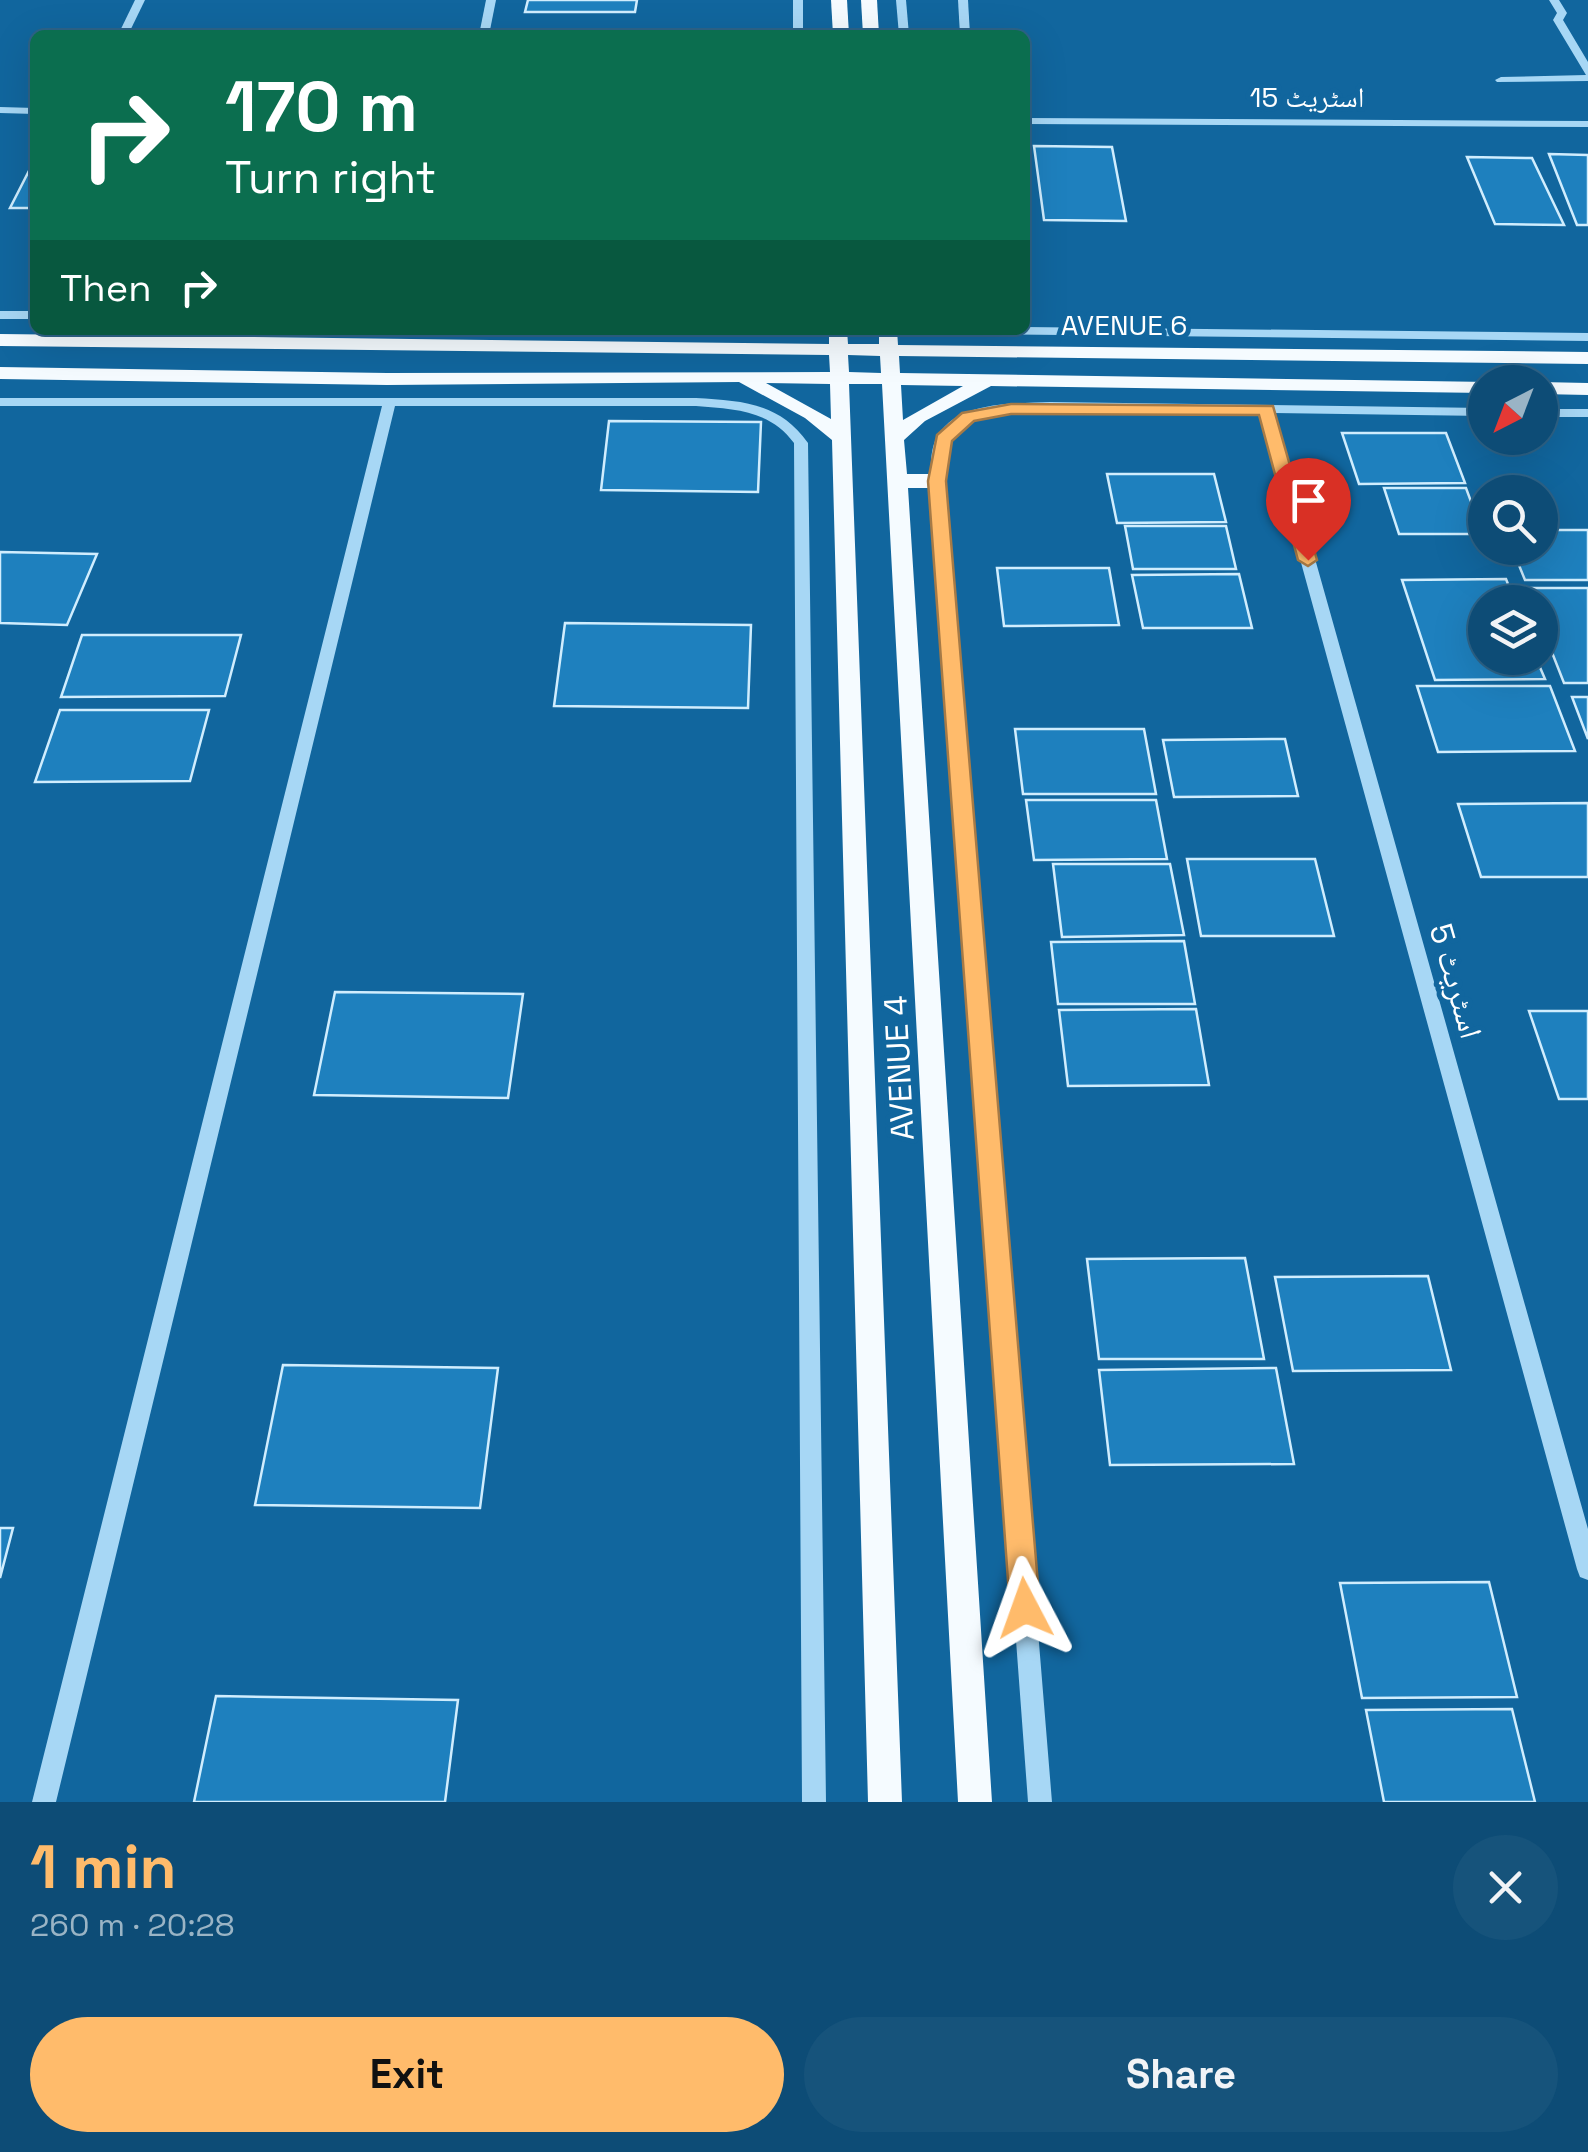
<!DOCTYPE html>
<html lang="en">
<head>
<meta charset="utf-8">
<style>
	:root { --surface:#0d4c76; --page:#16537b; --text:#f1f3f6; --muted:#9ab4c5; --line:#2d6388; --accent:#ffbb6b }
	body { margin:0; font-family:"Space Grotesk","Noto Naskh Arabic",sans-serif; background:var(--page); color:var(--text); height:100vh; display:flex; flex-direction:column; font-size:38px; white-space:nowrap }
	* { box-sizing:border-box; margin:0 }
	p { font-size:32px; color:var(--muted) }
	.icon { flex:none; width:55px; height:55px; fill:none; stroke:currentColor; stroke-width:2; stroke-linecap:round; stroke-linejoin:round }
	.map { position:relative; height:1802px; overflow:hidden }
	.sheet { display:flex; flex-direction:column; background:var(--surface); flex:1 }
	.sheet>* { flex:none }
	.banner { position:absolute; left:30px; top:30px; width:1000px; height:305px; border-radius:15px; box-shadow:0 10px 40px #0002,0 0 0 2px var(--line); background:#0b6e4f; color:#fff; overflow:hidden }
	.needle { width:65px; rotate:222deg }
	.buttons { position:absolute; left:1468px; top:365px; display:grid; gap:20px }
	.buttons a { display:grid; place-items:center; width:90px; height:90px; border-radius:50%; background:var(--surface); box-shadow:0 10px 40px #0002,0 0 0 2px var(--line); font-size:50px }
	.pin { position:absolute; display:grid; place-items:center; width:85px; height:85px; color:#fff; margin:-102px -42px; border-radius:50% 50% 50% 0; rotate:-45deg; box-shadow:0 0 10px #0007 }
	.pin .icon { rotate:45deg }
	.me { position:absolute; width:110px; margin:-55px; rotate:356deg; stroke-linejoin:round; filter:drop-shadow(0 0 8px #0008) }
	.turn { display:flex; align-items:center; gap:35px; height:210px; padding:0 30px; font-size:45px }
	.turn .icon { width:130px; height:130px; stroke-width:2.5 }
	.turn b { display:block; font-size:70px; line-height:85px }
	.then { display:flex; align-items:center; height:95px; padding:0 30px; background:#0003; gap:20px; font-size:38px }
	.round { display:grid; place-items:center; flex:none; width:105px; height:105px; border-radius:52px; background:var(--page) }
	.head { display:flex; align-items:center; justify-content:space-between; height:170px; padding:0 30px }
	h1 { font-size:60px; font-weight:600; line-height:75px; color:var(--accent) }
	.button { display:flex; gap:20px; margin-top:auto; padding:20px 30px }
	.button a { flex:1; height:115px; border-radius:60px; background:var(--accent); color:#111; font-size:40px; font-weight:600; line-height:115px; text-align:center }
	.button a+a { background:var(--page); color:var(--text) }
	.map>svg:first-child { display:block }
</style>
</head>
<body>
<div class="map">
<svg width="1588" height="1802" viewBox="0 0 1588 1802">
	<rect width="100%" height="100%" fill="#11669e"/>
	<g fill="#1e80be" stroke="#d0edfe" stroke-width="2.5">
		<polygon points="528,0 637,0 635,12 525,12"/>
		<polygon points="1034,146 1112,147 1126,221 1044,220"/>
		<polygon points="1549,154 1588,155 1588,225 1577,225"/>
		<polygon points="1467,157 1532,158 1564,225 1495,224"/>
		<polygon points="35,159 35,208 10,208"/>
		<polygon points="609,421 761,422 758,492 601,490"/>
		<polygon points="1342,433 1446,433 1465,483 1359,484"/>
		<polygon points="1107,474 1214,474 1226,522 1117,523"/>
		<polygon points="1384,488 1466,488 1483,534 1399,534"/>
		<polygon points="1125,526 1226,526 1236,569 1133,569"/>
		<polygon points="1540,530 1588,530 1588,580 1525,580 1512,548 1540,548"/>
		<polygon points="0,552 97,554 67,625 0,623"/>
		<polygon points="997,568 1109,568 1119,625 1004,626"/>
		<polygon points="1239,574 1252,628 1143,628 1132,575"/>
		<polygon points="1506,579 1515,602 1485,602 1485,658 1536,658 1545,679 1435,680 1402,580"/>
		<polygon points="1527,588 1588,588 1588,683 1564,683 1540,622 1540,602 1532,602"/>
		<polygon points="565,623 751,625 748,708 554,706"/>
		<polygon points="82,635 241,635 225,696 61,697"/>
		<polygon points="1417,686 1550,686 1575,751 1438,752"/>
		<polygon points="1572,697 1588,697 1588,739"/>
		<polygon points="60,710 209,710 190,781 35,782"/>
		<polygon points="1015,729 1144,729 1156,794 1023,794"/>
		<polygon points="1285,739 1298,796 1174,797 1163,740"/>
		<polygon points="1026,800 1156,800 1167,859 1034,860"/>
		<polygon points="1588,803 1588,877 1481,877 1458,804"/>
		<polygon points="1187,859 1315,859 1334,936 1201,936"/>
		<polygon points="1053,864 1170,864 1184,935 1062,937"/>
		<polygon points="1184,941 1195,1004 1058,1004 1051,942"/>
		<polygon points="335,992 523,994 508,1098 314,1095"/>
		<polygon points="1196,1009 1209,1085 1068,1086 1059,1010"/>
		<polygon points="1529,1011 1588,1011 1588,1099 1559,1099"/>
		<polygon points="1245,1258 1264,1359 1099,1359 1087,1259"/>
		<polygon points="1428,1276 1451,1370 1293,1371 1275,1277"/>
		<polygon points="283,1365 498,1368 480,1508 255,1505"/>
		<polygon points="1276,1368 1294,1464 1110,1465 1099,1370"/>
		<polygon points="0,1528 13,1528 0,1578"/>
		<polygon points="1489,1582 1517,1697 1362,1698 1340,1583"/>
		<polygon points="216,1696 458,1700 445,1802 194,1802"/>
		<polygon points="1512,1709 1535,1802 1384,1802 1366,1710"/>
	</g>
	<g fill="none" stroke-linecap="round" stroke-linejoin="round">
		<g fill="#a7d7f5" fill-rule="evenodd">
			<polygon points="135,0 145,0 128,35 118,35"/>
			<polygon points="486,0 496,0 489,35 479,35"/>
			<rect x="793" y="0" width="10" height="35"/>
			<polygon points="896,0 906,0 909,35 899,35"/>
			<polygon points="958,0 968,0 970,35 960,35"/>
			<polygon points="1549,0 1559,0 1567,13 1563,20 1588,62 1588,81 1497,82 1495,80 1501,77 1586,75 1553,20 1557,13"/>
			<polygon points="0,107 35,108 35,114 0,113"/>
			<polygon points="1025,118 1588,121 1588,127 1025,124"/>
			<rect x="0" y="311" width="35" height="8"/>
			<polygon points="1025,327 1588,333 1588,341 981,334 974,330 1025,330"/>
			<path d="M 0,398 L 696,398 C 742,401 779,402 808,443 L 826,1802 L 802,1802 L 794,443 C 770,410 734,409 696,406 L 395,406 L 56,1802 L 32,1802 L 382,406 L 0,406 Z"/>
			<path d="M 1050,402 L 1485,408 L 1485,416 L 1274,413 L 1588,1529 L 1588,1580 L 1580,1577 L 1577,1569 L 1260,413 L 1050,410 L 990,415 L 966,423 L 955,432 L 948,446 L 944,481 L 1052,1802 L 1028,1802 L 930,481 C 931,468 930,453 935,441 C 953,400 1013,404 1050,402 Z"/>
			<rect x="1540" y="409" width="48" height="8"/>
		</g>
		<g fill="#f5fbff" fill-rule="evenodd">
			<polygon points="831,0 847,0 849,35 833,35"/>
			<polygon points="861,0 877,0 879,35 863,35"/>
			<path d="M 829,330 L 847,330 L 848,344 L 879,344 L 879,330 L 897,330 L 898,345 L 1588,352 L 1588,364 L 899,356 L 900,373 L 1490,382 L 1485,382 L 1485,393 L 991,386 L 925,421 L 904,440 L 907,474 L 937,474 L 947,481 L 937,488 L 908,488 L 992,1802 L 958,1802 L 882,384 L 849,384 L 902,1802 L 868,1802 L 832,440 L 805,418 L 739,382 L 387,385 L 0,379 L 0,367 L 387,373 L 830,372 L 829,355 L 0,346 L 0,334 L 829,344 ZM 848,355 L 880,356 L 881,373 L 849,372 ZM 766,383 L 830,384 L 831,419 ZM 901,385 L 963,386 L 903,420 Z"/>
			<polygon points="1538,382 1540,382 1588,383 1588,395 1540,394"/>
		</g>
	</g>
	<polygon fill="#ffbb6b" stroke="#a67a46" stroke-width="2.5" points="1011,404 1273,406 1317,560 1308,566 1298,560 1259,415 1011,414 974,421 952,441 946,481 1040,1608 1035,1618 1025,1623 1014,1618 1010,1608 928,481 937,435 962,413"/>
	<g text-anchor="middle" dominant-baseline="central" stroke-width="10" stroke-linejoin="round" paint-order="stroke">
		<g font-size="28" fill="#fff" stroke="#11669e">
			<text x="1307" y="97">اسٹریٹ 15</text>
			<text x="1124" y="325">AVENUE 6</text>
		</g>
		<g font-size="32" fill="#fff" stroke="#11669e">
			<text transform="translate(1456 981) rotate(74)">اسٹریٹ 5</text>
			<text transform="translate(899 1068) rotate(-93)">AVENUE 4</text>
		</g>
	</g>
</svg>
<div class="buttons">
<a><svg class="needle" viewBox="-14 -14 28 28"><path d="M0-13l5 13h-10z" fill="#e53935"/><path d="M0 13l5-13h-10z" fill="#9ab4c5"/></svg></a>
<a><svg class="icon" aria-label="search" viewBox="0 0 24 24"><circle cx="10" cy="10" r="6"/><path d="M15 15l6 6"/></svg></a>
<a><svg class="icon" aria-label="layers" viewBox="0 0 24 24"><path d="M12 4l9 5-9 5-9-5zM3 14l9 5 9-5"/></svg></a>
</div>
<div class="pin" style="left:1308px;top:560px;background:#d93025"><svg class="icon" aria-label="arrive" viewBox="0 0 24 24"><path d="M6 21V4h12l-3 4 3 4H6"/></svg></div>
<svg class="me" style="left:1025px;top:1608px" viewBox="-20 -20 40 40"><path d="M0-17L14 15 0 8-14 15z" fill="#ffbb6b" stroke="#fff" stroke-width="4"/></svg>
<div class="banner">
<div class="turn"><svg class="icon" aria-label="right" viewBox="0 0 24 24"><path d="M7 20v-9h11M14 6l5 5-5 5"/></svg><div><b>170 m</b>Turn right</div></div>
<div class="then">Then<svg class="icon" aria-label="right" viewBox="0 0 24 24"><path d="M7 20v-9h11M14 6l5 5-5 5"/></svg></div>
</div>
</div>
<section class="sheet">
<div class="head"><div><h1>1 min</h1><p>260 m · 20:28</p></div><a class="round"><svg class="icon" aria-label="close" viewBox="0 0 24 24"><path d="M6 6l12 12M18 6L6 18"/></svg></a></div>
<div class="button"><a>Exit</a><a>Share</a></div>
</section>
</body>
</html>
